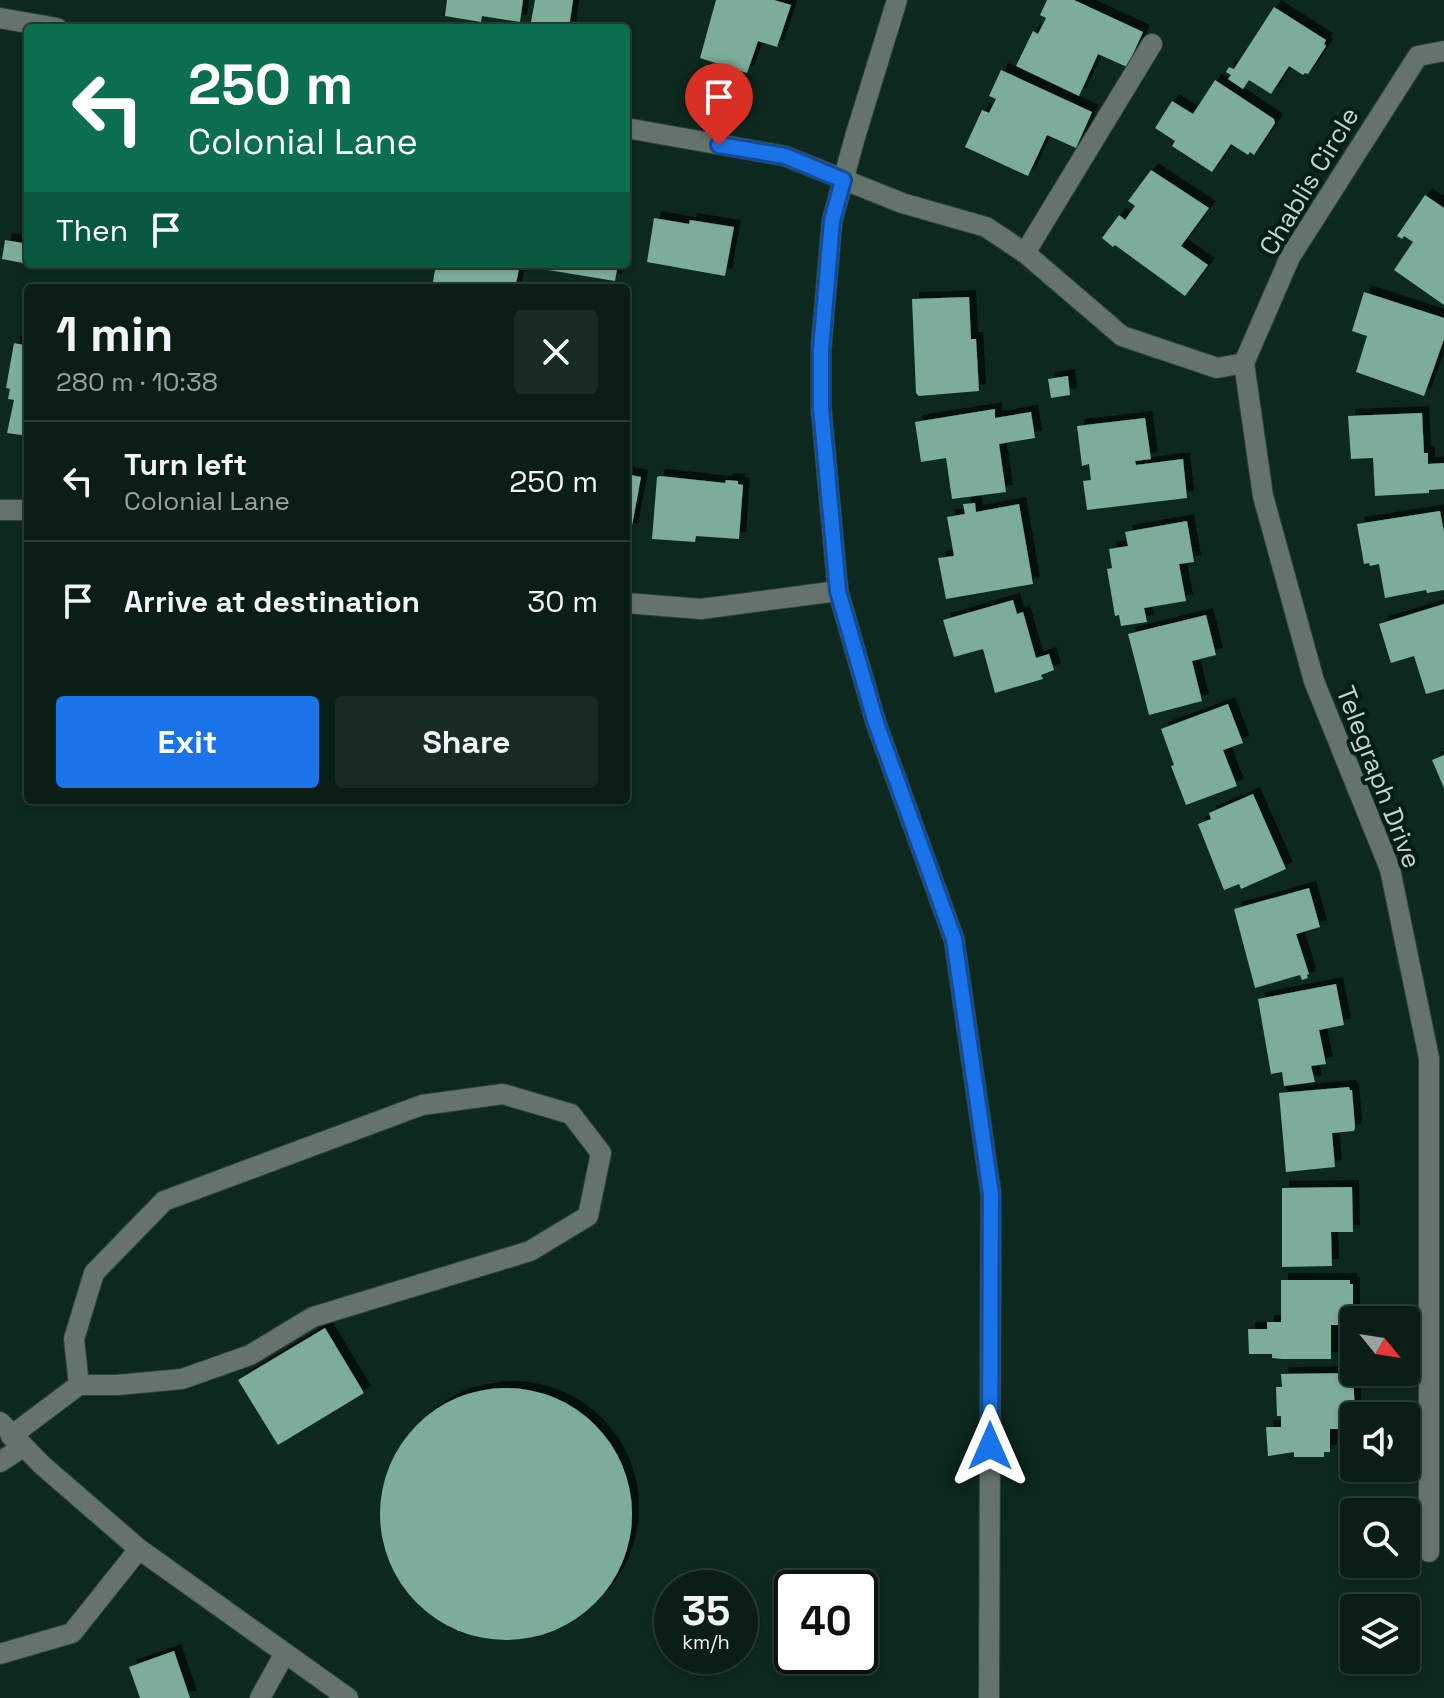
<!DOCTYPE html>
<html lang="en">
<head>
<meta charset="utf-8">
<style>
	:root { --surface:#0a1e16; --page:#182b23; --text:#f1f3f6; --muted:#99a2a1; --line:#2a3c35; --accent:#1a73e8 }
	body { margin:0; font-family:"Space Grotesk",sans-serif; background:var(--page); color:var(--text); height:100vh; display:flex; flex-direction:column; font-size:30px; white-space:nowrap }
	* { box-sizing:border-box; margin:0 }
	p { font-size:26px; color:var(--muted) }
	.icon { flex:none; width:44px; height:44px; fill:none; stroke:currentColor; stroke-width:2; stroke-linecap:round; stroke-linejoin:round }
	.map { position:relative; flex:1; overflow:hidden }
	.panel { position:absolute; left:24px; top:284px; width:606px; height:520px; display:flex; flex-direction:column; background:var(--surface); border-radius:8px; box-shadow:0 2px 6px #0004,0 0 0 2px var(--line) }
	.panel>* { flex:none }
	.top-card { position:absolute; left:24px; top:24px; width:606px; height:244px; border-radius:8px; box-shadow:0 2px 6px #0004,0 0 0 2px var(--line); background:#0b6e4f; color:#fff; overflow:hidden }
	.needle { width:52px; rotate:120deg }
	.buttons { position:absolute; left:1340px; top:1306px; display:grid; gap:16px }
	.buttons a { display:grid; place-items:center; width:80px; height:80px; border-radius:8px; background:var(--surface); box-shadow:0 2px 6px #0004,0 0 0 2px var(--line); font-size:40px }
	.speed { position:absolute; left:654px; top:1570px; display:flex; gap:16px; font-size:40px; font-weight:700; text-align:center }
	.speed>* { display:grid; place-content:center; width:104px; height:104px; border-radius:50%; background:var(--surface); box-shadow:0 2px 6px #0004,0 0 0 2px var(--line); line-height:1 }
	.speed small { font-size:20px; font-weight:400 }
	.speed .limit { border:4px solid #111; border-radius:12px; background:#fff; color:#111 }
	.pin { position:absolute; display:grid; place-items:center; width:68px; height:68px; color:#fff; margin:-82px -34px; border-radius:50% 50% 50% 0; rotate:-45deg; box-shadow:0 0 8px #0007 }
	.pin .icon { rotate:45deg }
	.me { position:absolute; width:88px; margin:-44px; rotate:0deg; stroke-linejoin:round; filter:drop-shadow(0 0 6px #0008) }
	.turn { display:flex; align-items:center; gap:28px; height:168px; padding:0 32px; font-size:36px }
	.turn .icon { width:104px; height:104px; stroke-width:2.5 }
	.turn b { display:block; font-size:56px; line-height:68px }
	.then { display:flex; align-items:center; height:76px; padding:0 32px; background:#0003; gap:16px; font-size:30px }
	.round { display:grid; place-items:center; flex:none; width:84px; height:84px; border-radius:8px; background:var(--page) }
	.summary { display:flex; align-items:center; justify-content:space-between; height:136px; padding:0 32px }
	h1 { font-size:48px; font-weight:800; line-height:60px }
	.cta { display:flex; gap:16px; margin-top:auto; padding:16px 32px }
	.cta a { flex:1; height:92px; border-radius:8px; background:var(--accent); color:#fff; font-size:32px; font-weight:800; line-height:92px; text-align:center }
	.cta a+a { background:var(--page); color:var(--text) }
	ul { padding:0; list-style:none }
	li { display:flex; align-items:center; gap:24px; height:120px; padding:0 32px; border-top:2px solid var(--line) }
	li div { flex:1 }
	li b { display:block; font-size:30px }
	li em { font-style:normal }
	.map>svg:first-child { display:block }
</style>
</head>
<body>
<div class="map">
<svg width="1444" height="1698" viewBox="0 0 1444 1698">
	<defs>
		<filter id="shadow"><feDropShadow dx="7" dy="-7" stdDeviation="0" flood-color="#0009"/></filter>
	</defs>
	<rect width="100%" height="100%" fill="#0d281e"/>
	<g fill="#7cad98" filter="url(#shadow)">
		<polygon points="447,0 523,0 520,22 482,16 481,22 445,16"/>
		<polygon points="535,0 573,0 569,28 531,22"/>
		<polygon points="716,0 774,0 791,5 777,47 758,41 747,73 700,58"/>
		<polygon points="1047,0 1074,0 1143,32 1127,67 1098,54 1079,96 1016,66 1033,31 1038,34 1046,18 1040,15"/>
		<polygon points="1274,7 1326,40 1324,44 1326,46 1308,74 1305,73 1303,75 1289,66 1271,94 1249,80 1243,89 1228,79 1231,75 1226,72 1229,67 1234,69"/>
		<polygon points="1001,70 1092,112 1076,148 1047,135 1028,176 965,147 982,110 989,113 996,99 989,96"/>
		<polygon points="1215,80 1274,119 1275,123 1254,155 1250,152 1248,155 1231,144 1212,172 1172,146 1175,141 1155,128 1172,101 1193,114"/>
		<polygon points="1151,170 1209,208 1181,246 1208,265 1185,296 1115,245 1113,247 1102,238 1119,215 1125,220 1135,206 1128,201"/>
		<polygon points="1425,195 1444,208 1444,305 1394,270 1413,242 1404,236 1402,239 1397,236"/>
		<polygon points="654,218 689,224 690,220 734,227 725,276 647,262"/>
		<polygon points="5,240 28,244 28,264 2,259"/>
		<polygon points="436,264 520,264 515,288 432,288"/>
		<polygon points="549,264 618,264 615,281 548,270"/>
		<polygon points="1364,292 1444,318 1444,339 1424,396 1356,372 1367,336 1352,331"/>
		<polygon points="969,297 971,339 976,339 979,391 919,396 916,393 912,299"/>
		<polygon points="14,343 28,346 28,436 7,433 14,400 8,399 10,389 6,388"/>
		<polygon points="1068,376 1070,395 1051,398 1048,379"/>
		<polygon points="995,409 995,418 1031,412 1035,438 999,444 1006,492 952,499 946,458 921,462 915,422"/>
		<polygon points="1422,413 1424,453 1428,453 1428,464 1444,463 1444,489 1429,490 1429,493 1375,496 1373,458 1351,459 1348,416"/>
		<polygon points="1145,418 1151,459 1135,461 1136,465 1183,459 1187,498 1087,510 1083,481 1091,480 1089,464 1082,466 1077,426"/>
		<polygon points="626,474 641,477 631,531 626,530"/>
		<polygon points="660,476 725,483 726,480 738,481 738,484 743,485 739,539 696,536 695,542 652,539 657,477"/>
		<polygon points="975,503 976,512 1019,504 1033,584 946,599 938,558 954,556 947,517 965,514 963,504"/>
		<polygon points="1440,511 1444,532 1444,590 1427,593 1426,590 1385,598 1379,564 1370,566 1369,563 1364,564 1357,524"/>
		<polygon points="1187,521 1194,562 1179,564 1186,601 1144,608 1147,622 1121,626 1119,615 1115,616 1107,569 1112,568 1109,549 1128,546 1125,532"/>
		<polygon points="1013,600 1017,614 1023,612 1036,658 1049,654 1054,670 1041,675 1043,679 995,693 983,649 954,657 943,620"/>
		<polygon points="1444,604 1444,689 1426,694 1414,656 1391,663 1379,624"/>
		<polygon points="1206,615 1216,655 1192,661 1202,701 1149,715 1128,634"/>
		<polygon points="1228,704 1243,743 1223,750 1237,786 1186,805 1171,766 1174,765 1161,729"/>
		<polygon points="1444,755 1444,788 1432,760"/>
		<polygon points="1253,794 1286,869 1241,889 1239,884 1224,890 1198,824 1211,819 1209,813"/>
		<polygon points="1309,888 1320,927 1296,934 1309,974 1307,975 1308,978 1302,980 1300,975 1255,988 1234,909"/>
		<polygon points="1336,984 1344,1025 1319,1030 1326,1064 1311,1066 1315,1082 1284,1086 1282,1072 1271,1074 1258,999"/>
		<polygon points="1349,1087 1350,1090 1352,1090 1355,1127 1354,1131 1332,1133 1335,1167 1286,1172 1279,1093"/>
		<polygon points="1352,1187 1353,1232 1331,1232 1332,1266 1282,1267 1282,1188"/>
		<polygon points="1281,1280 1350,1280 1350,1284 1353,1284 1353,1322 1352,1325 1331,1325 1331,1359 1282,1359 1272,1358 1272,1354 1249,1354 1248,1329 1267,1329 1267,1322 1281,1322"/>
		<polygon points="325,1328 364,1393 278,1445 238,1380"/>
		<polygon points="1353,1373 1355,1415 1352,1415 1352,1418 1341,1418 1341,1429 1330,1429 1330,1452 1324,1452 1324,1457 1294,1457 1294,1452 1268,1456 1266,1427 1281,1427 1281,1416 1277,1416 1276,1387 1282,1387 1281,1374"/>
		<circle cx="506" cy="1514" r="126"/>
		<polygon points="174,1651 190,1698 140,1698 129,1667"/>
	</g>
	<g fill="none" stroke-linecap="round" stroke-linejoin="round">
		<g stroke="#2b443a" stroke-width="22">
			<g id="minor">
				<polyline points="897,0 855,137 832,221 821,349 821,407 838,591 876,723 954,939 991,1194 989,1698"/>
				<polyline points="0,18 57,28"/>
				<polyline points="626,128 785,156 902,203 986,227 1025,253 1122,336 1217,368 1244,363"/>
				<polyline points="1025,253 1152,44"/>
				<polyline points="1244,363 1263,496 1314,681 1390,869 1429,1058 1429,1552"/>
				<polyline points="1244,363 1290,257 1418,56 1444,51"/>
				<polyline points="0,510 28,510"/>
				<polyline points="626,603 701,609 838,591"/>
				<polyline points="0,1422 42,1465 139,1549 348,1698"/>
				<polyline points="11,1436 79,1385 117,1385 182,1379 250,1355 313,1317 530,1251 588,1216 601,1153 571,1114 503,1094 422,1105 164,1201 94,1273 74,1339 79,1385"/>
				<polyline points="0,1462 23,1447"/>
				<polyline points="0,1654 72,1633 139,1549"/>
				<polyline points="260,1698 285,1653"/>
			</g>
		</g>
		<use href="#minor" stroke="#66736d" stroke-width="20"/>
	</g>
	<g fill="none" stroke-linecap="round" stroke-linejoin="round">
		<g stroke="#114b97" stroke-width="20">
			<polyline id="route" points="719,145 785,156 843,180 832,221 821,349 821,407 838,591 876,723 954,939 991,1194 990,1446"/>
		</g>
		<use href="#route" stroke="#1a73e8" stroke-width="14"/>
	</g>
	<g text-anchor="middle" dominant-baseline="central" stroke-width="8" stroke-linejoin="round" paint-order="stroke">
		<g font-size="26" fill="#c6d6ce" stroke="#031e14">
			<text transform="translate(1309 181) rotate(-59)">Chablis Circle</text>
			<text transform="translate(1379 777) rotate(69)">Telegraph Drive</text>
		</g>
	</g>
</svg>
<div class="buttons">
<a><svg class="needle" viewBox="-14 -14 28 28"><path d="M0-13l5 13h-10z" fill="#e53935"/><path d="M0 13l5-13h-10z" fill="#99a2a1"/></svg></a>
<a><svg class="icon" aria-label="sound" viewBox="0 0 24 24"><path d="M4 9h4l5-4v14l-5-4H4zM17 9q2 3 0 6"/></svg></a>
<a><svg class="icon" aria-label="search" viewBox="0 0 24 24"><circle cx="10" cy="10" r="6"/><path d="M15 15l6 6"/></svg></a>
<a><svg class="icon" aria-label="layers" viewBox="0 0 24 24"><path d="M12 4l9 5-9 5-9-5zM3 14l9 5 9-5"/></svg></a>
</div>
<div class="speed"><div>35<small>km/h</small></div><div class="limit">40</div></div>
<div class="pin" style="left:719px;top:145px;background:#d93025"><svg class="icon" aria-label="arrive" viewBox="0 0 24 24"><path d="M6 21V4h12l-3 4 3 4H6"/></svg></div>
<svg class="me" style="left:990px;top:1446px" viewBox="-20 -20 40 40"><path d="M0-17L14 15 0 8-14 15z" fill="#1a73e8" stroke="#fff" stroke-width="4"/></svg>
<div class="top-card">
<div class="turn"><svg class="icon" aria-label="left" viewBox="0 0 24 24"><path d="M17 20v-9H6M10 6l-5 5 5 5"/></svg><div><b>250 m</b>Colonial Lane</div></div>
<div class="then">Then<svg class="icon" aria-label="arrive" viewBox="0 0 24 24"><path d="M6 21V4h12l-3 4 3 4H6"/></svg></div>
</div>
<section class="panel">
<div class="summary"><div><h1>1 min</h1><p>280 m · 10:38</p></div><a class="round"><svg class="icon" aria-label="close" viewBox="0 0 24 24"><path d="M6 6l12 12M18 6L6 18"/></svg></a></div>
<ul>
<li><svg class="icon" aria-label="left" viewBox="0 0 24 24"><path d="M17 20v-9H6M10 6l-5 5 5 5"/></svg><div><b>Turn left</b><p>Colonial Lane</p></div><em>250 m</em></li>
<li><svg class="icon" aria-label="arrive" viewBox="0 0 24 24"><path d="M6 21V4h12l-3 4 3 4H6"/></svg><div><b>Arrive at destination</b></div><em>30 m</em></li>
</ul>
<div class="cta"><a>Exit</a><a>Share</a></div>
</section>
</div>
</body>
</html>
